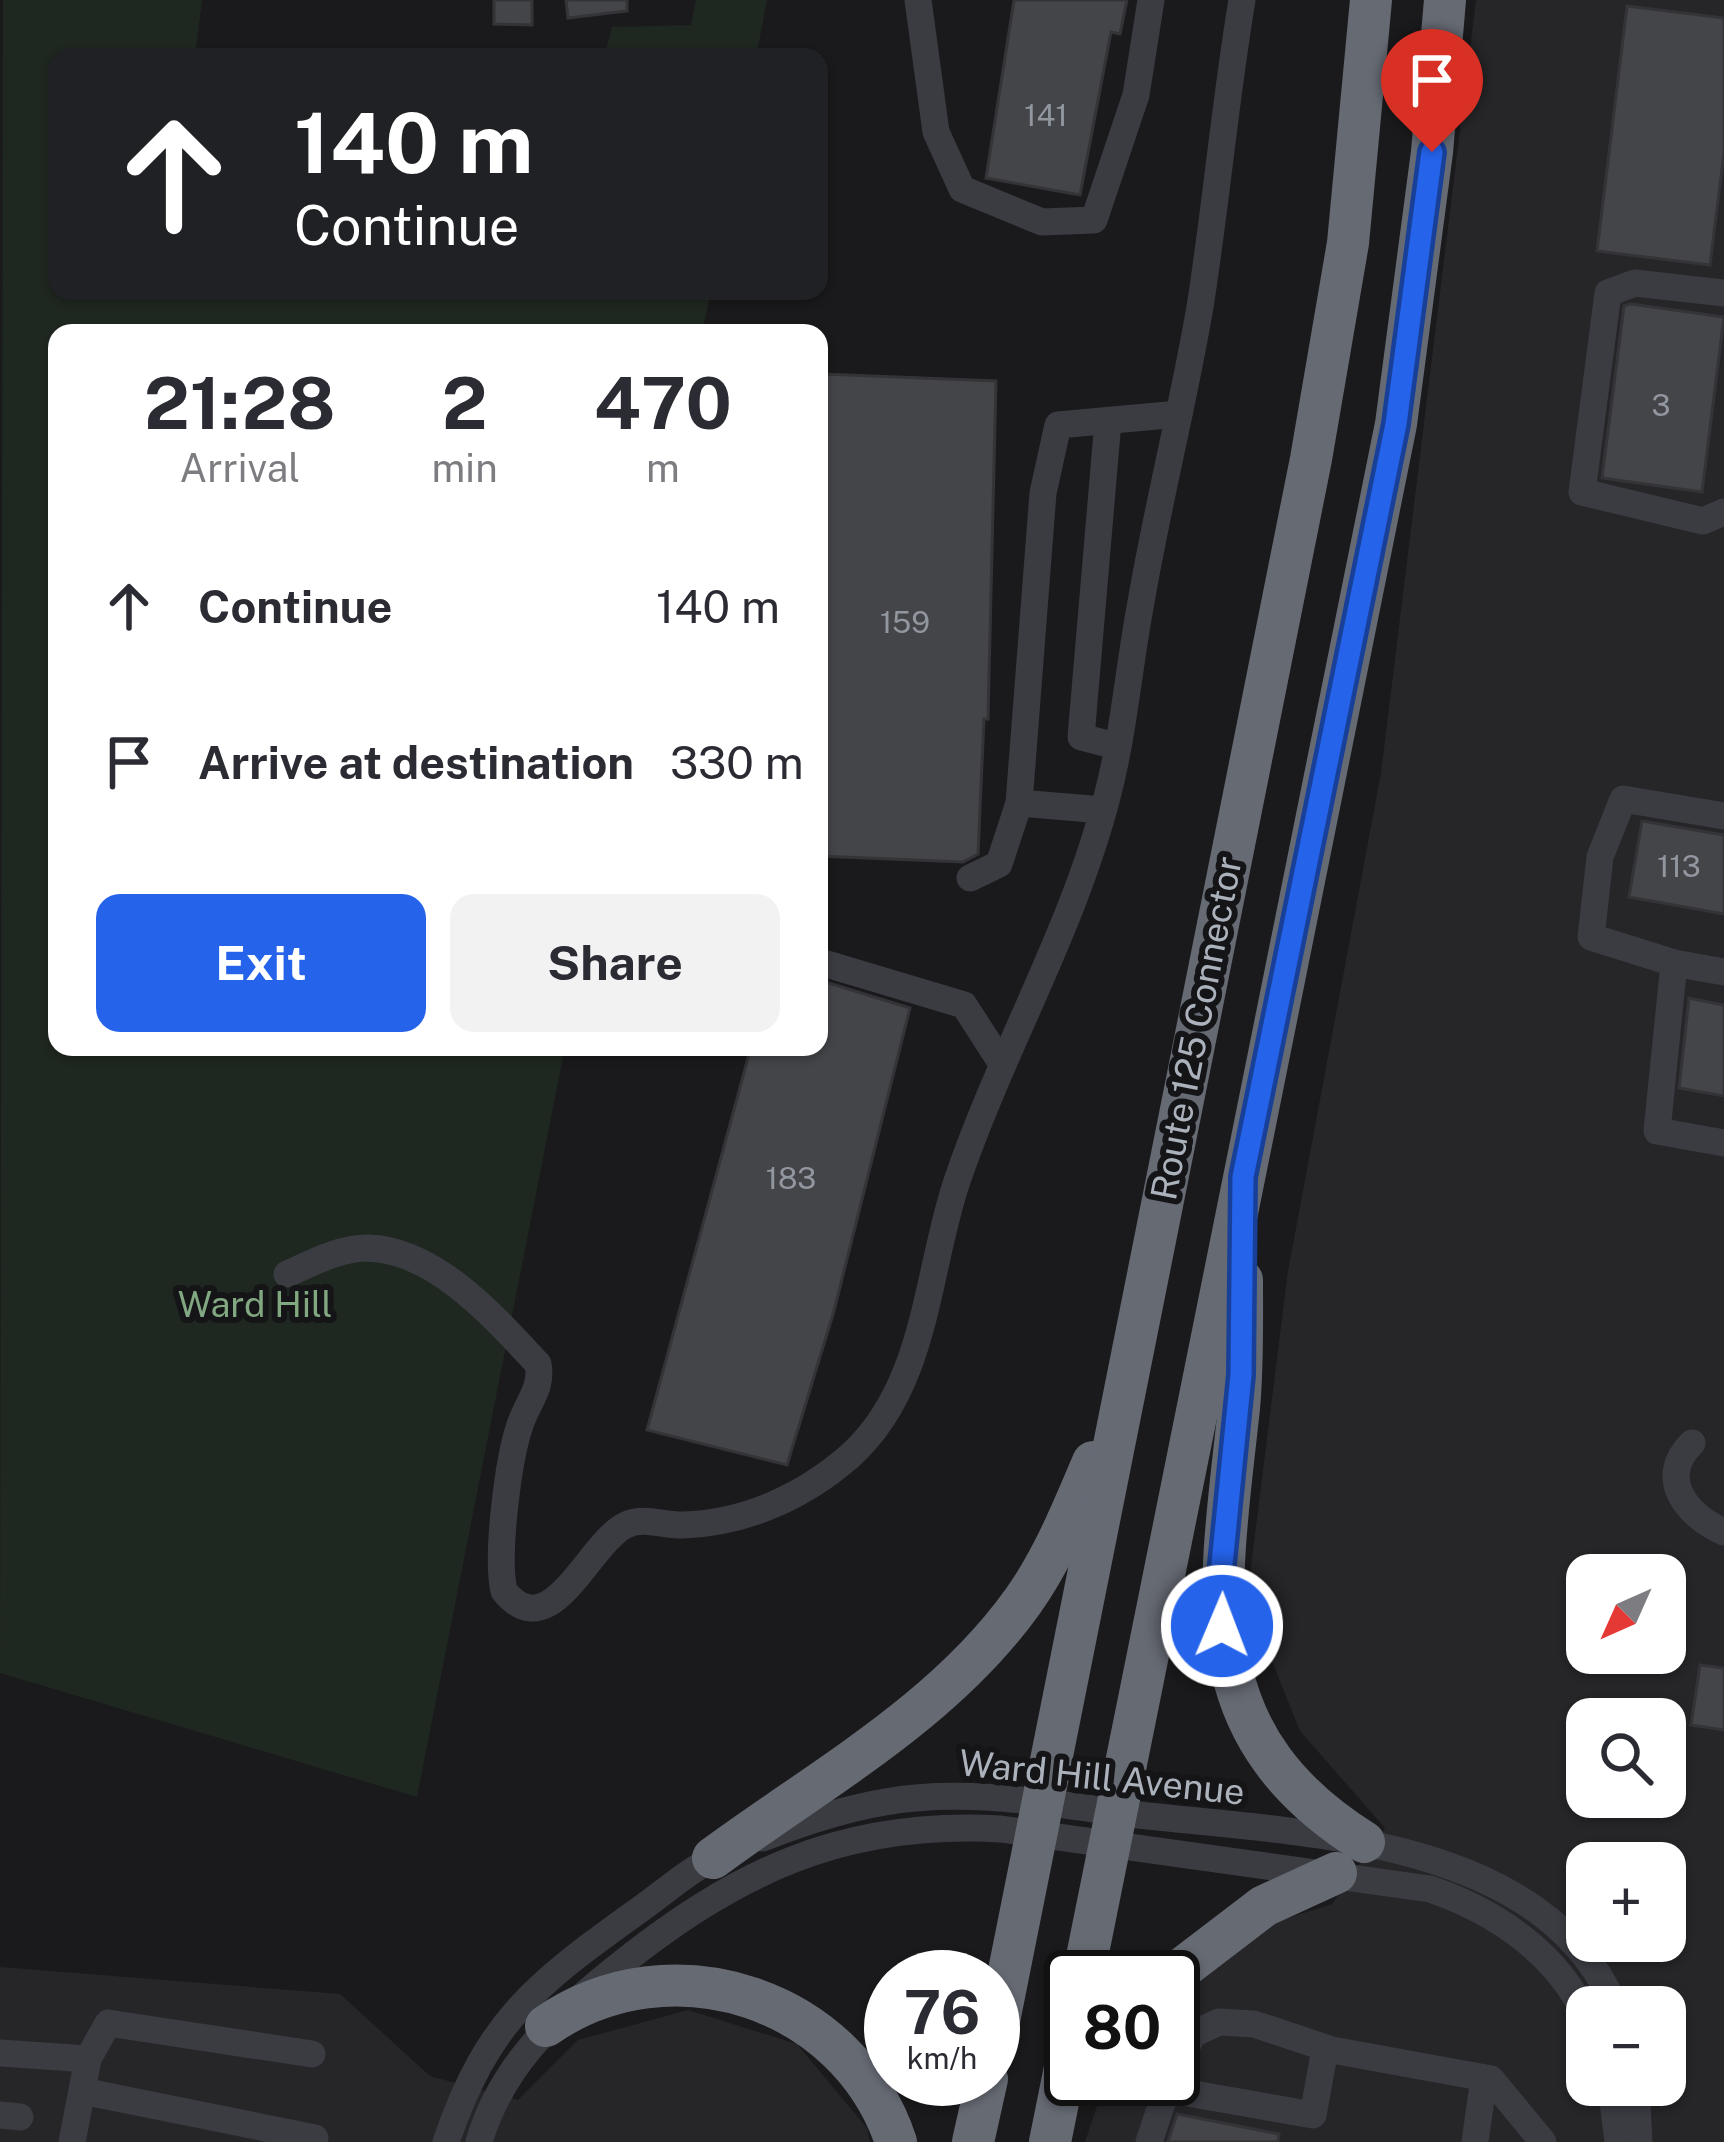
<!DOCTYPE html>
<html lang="en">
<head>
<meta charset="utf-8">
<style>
	:root { --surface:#fff; --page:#f2f2f3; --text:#2b2b33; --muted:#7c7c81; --accent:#2563eb }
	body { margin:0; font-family:"Public Sans",sans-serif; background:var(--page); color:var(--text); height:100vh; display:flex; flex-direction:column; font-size:45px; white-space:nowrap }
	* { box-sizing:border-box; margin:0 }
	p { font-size:39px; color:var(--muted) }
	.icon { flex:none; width:66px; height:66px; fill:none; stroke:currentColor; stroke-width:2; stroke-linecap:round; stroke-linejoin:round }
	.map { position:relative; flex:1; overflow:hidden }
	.panel { position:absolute; left:48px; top:324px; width:780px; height:732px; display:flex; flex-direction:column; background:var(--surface); border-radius:24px; box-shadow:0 3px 9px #0004 }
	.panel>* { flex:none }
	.hud { position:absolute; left:48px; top:48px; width:780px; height:252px; border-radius:24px; box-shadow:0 3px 9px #0004; background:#202124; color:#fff; overflow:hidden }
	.needle { width:78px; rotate:225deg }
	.buttons { position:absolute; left:1566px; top:1554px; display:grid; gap:24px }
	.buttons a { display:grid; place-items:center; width:120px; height:120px; border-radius:24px; background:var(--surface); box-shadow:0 3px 9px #0004; font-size:60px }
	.speed { position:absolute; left:864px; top:1950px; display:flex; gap:24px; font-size:60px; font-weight:700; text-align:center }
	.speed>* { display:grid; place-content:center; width:156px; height:156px; border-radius:50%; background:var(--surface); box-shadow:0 3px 9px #0004; line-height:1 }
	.speed small { font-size:30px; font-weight:400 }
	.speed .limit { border:6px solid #111; border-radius:18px; background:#fff; color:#111 }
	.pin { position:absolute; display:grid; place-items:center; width:102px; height:102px; color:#fff; margin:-123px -51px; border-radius:50% 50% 50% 0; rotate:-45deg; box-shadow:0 0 12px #0007 }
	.pin .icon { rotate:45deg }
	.me { position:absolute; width:132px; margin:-66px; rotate:1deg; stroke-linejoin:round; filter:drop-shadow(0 0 9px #0008) }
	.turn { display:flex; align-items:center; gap:42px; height:252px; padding:0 48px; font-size:54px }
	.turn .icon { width:156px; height:156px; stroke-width:2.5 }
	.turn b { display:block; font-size:84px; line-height:102px }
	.eta { display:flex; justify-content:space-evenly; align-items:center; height:204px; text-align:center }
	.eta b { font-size:72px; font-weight:700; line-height:84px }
	.action { display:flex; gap:24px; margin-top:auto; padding:24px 48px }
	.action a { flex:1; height:138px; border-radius:24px; background:var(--accent); color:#fff; font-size:48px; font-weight:700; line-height:138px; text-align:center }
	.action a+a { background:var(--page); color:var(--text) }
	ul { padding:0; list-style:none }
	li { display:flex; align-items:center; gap:36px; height:156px; padding:0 48px }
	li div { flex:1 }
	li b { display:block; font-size:45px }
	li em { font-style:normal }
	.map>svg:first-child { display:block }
</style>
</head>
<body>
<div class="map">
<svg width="1724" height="2142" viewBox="0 0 1724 2142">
	<rect width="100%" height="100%" fill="#1a1a1c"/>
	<g fill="#262629" fill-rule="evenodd">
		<path d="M 1476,0 L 1724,0 L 1724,2142 L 1085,2142 L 1106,2079 L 1173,2079 L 1173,1998 L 1192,1975 L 1266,1925 L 1332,1904 L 1385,1828 L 1300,1731 L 1247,1599 L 1288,1271 L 1381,773 ZM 1587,1575 L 1665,1575 L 1665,1653 L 1587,1653 ZM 1587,1719 L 1665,1719 L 1665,1797 L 1587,1797 ZM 1587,1863 L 1665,1863 L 1665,1941 L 1587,1941 ZM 1587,2007 L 1665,2007 L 1665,2085 L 1587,2085 Z"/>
		<polygon points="0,1967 340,1994 430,2076 518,2100 578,2040 688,2010 797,2044 867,2128 870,2142 0,2142"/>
	</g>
	<g fill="#1f2820">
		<polygon points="3,0 202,0 195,57 57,57 57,291 711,291 702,333 57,333 57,1047 565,1047 417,1797 0,1673"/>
		<polygon points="696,0 767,0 756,57 604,57 612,27 691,25"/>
	</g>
	<g fill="#444549" stroke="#343438" stroke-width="3">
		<polygon points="494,0 532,0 532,25 494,24"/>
		<polygon points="566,0 627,0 627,11 568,18"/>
		<polygon points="1014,0 1127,0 1120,34 1111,32 1080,195 986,178"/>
		<polygon points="1627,6 1724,18 1724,153 1710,265 1597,251"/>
		<polygon points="1631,304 1724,317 1702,492 1602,478 1624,306"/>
		<polygon points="822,374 996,381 988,719 984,719 978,854 963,862 819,856"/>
		<polygon points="1642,821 1724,835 1724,914 1629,897"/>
		<polygon points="819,980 910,1008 834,1311 787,1465 647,1430 751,1047 819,1047"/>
		<polygon points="1689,998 1724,1005 1724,1096 1679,1088"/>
		<polygon points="1700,1665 1724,1668 1724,1730 1691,1725"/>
		<polygon points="1177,2114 1279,2134 1278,2142 1168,2142"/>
	</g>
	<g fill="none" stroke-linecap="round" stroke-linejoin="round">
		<g stroke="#3a3c42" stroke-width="27">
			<polyline points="918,0 936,132 962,189 1042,222 1094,220 1136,95 1151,0"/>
			<polyline points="1724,293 1635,283 1608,293 1582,492 1703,521 1724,512"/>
			<polyline points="1108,421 1081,737 1116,746"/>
			<polyline points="1103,810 1019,803 1043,493 1058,425 1179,414"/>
			<polyline points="970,878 999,864 1019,803"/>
			<polyline points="820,962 964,1005 1002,1064"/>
			<polyline points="1674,963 1591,937 1600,857 1623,799 1724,816"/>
			<polyline points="1724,972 1674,963 1657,1131 1724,1143"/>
			<path d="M 287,1274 C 312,1263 339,1248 368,1248 C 436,1250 495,1318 538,1364 C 543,1388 527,1403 520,1425 C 508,1460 496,1556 504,1591 C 551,1649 588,1543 626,1525 C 644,1516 664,1526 683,1525 C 745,1523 803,1497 850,1456 C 927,1387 926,1273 957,1181 C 1002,1049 1074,928 1108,793 C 1124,731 1129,665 1141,602 C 1158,503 1183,406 1200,307 C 1216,205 1225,102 1242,0"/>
			<path d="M 1692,1443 C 1655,1479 1689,1517 1724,1532"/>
			<path d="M 763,1838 C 801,1823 844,1809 885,1802 C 969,1787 1057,1805 1139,1815 C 1295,1833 1543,1835 1615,2007"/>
			<polyline points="0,2053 88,2059 72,2142"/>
			<polyline points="88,2059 108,2023 312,2054"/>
			<polyline points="1173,2074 1193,2034 1219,2022 1254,2024 1332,2050 1491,2079 1543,2142"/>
			<polyline points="1611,2085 1618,2142"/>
			<polyline points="1636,2085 1639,2142"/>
			<polyline points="1165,2089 1313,2115 1325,2049"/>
			<polyline points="82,2091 315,2138"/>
			<polyline points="0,2115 20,2117"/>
			<path d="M 446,2142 C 487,2021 536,1984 635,1913 C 664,1893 694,1865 727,1852"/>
			<path d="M 479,2142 C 501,2067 552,2020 611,1972 C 733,1873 841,1820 1001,1829 L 1430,1889 C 1495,1911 1559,1954 1587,2019"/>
			<polyline points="1149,2142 1170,2079"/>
			<polyline points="1475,2142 1484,2078"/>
		</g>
		<g stroke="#666a73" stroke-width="42">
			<path d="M 1242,1280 C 1242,1322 1243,1366 1239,1408 C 1220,1587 1187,1731 1364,1842"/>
			<path d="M 713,1858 C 820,1779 944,1712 1023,1601 C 1053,1559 1073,1509 1093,1462"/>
			<polyline points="1083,1977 1396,424 1432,152 1445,0"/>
			<polyline points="1171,1977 1264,1906 1336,1873"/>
			<path d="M 546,2026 C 670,1940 848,1997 896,2142"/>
			<polyline points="993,2051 1311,459 1348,243 1371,0"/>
			<polyline points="973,2142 987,2079"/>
			<polyline points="1050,2142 1071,2038"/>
		</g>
	</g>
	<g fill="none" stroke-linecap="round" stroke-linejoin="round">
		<g stroke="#184099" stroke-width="30">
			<polyline id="route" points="1222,1626 1220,1584 1241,1375 1243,1177 1396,424 1432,152"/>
		</g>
		<use href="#route" stroke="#2563eb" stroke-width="21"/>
	</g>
	<g text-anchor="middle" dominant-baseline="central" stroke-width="12" stroke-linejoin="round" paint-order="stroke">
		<g font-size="30" fill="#92979f">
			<text x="1046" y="115">141</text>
			<text x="1661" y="405">3</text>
			<text x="905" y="622">159</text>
			<text x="1679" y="866">113</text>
			<text x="791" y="1178">183</text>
		</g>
		<g font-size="36" fill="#acb2bc" stroke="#151517">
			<text transform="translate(1196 1028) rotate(-79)">Route 125 Connector</text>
			<text transform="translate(1102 1777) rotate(6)">Ward Hill Avenue</text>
		</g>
		<g font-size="36" fill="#82a882" stroke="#151517">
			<text x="255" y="1304">Ward Hill</text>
		</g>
	</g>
</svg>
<div class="buttons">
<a><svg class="needle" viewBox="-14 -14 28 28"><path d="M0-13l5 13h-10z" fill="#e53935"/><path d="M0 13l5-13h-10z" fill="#7c7c81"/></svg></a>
<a><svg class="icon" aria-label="search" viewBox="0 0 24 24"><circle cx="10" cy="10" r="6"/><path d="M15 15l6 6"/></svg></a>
<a>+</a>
<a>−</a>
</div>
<div class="speed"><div>76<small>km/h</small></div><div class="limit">80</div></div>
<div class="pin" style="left:1432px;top:152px;background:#d93025"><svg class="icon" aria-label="arrive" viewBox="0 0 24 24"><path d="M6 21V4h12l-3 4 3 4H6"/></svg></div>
<svg class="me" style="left:1222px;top:1626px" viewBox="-20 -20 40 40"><circle r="17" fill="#2563eb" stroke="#fff" stroke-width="3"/><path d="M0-11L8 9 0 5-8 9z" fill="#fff"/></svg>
<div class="hud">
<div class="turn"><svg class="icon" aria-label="ahead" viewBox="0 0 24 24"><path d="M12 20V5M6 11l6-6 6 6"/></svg><div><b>140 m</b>Continue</div></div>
</div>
<section class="panel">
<div class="eta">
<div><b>21:28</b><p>Arrival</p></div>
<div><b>2</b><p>min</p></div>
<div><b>470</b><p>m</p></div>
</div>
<ul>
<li><svg class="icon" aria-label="ahead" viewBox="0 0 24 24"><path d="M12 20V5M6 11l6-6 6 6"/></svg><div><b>Continue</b></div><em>140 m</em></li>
<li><svg class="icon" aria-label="arrive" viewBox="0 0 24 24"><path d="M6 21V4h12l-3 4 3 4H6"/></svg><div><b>Arrive at destination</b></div><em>330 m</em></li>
</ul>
<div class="action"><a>Exit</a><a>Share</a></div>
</section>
</div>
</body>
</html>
